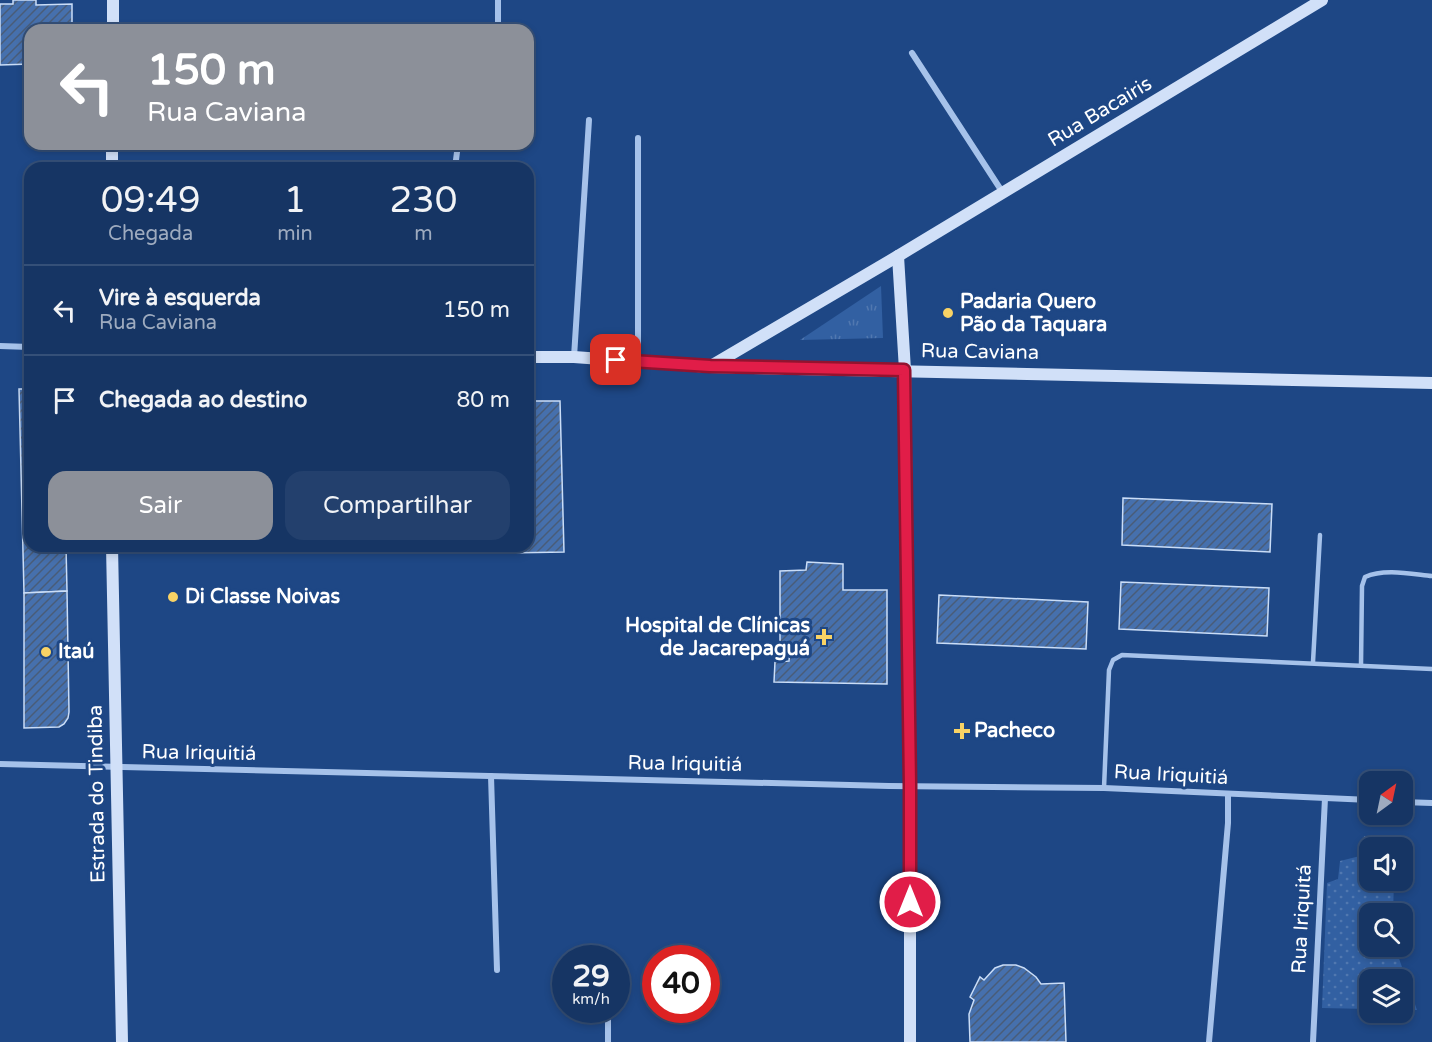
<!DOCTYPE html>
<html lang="pt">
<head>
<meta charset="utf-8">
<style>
	:root { --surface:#163564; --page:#23406d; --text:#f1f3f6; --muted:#9eabbf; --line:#355078; --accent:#8c9099 }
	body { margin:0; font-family:"Varela Round",sans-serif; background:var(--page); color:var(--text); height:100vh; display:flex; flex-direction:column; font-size:22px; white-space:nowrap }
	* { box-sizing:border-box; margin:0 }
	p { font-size:20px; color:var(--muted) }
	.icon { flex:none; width:33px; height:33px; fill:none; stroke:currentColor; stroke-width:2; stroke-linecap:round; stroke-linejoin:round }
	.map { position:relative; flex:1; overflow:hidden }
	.sheet { position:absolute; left:24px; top:162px; width:510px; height:390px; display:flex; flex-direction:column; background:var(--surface); border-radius:18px; box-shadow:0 3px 9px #0003,0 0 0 2px var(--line) }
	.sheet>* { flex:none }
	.guide { position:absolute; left:24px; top:24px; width:510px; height:126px; border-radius:18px; box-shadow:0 3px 9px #0003,0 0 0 2px var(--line); background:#8c9099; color:#fff; overflow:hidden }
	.needle { width:39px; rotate:33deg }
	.fabs { position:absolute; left:1359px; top:771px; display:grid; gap:12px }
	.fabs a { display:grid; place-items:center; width:54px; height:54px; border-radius:12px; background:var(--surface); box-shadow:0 3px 9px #0003,0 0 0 2px var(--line); font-size:30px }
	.speed { position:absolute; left:552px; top:945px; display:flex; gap:12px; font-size:30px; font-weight:700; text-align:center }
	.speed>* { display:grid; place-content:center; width:78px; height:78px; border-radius:50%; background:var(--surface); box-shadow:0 3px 9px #0003,0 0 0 2px var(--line); line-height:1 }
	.speed small { font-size:15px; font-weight:400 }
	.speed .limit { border:9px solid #d22; background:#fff; color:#111 }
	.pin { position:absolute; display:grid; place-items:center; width:51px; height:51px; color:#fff; margin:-26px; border-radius:12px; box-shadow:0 3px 9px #0006 }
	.me { position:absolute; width:66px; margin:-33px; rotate:0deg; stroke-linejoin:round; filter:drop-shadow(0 0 4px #0008) }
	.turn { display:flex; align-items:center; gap:21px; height:126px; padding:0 24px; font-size:27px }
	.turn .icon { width:78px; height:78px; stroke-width:2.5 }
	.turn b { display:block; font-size:42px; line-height:51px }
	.eta { display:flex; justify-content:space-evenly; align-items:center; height:102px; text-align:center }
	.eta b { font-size:36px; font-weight:600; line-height:42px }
	.button { display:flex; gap:12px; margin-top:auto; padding:12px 24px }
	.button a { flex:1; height:69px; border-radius:18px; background:var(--accent); color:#fff; font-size:24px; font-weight:600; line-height:69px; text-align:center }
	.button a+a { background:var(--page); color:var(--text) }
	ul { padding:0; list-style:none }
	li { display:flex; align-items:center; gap:18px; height:90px; padding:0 24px; border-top:2px solid var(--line) }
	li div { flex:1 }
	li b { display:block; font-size:22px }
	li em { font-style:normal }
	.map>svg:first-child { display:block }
</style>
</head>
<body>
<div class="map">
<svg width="1432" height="1042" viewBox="0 0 1432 1042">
	<defs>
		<pattern id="grass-dots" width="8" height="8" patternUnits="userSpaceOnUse" patternTransform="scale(1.5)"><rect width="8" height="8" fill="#3260a2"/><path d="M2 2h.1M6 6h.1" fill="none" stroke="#5178b0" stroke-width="1.8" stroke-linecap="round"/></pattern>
		<pattern id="park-tufts" width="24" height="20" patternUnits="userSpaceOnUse" patternTransform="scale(1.5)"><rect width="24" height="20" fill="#3260a2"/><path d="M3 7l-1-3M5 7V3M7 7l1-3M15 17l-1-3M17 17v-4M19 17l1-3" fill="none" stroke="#5178b0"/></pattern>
		<pattern id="building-hatch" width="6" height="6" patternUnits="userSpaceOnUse" patternTransform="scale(1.5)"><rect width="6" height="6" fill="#4670ad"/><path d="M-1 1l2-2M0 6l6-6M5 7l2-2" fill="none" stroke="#495c78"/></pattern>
	</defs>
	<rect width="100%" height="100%" fill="#1e4785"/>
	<polygon fill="url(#grass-dots)" points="1364,836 1396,837 1396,847 1370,848 1370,880 1394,881 1393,913 1370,914 1370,946 1395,947 1417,1010 1403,1010 1402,980 1370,980 1369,1009 1322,1008 1327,883 1338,879 1340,861 1360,856"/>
	<polygon fill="url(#park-tufts)" points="881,286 883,338 800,340"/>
	<g fill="url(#building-hatch)" stroke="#caddf7" stroke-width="1.5">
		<polygon points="13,0 36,0 36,5 72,4 72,30 30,30 30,64 0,65 0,4 13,4"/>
		<polygon points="19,389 30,389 30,546 66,546 67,591 24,593"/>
		<polygon points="528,401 560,401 564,552 505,553 505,546 528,546"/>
		<polygon points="1123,498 1272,504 1270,552 1122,545"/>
		<polygon points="807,562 843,564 843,590 887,590 887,684 774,682 775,662 789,661 790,649 780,648 780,571 806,570"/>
		<polygon points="1121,582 1269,588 1267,636 1119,629"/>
		<polygon points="67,591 69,712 68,718 64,724 59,727 24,728 24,593"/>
		<polygon points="939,595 1088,602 1086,649 937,643"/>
		<polygon points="1003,965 1016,965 1024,968 1036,977 1041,984 1064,983 1066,1042 970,1042 969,1014 974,1000 970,997 980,977 984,980 995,968"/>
	</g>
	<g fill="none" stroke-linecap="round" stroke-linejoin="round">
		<g stroke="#a6c2ea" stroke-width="4.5">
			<polyline points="1313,662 1320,535"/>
			<path d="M 1361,665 L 1362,586 L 1365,577 C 1384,568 1412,574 1432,576"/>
			<polyline points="1104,788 1109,670 1113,660 1122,655 1432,669"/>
		</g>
		<g stroke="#a6c2ea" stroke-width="6">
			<polyline points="498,0 498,30"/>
			<polyline points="912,53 1003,193"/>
			<polyline points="455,168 458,144"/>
			<polyline points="0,346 30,347"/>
			<polyline points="574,357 589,120"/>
			<polyline points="638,362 638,138"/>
			<polyline points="0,764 889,786 1104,788 1370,800"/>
			<polyline points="491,776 497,970"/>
			<polyline points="1402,802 1432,803"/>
			<polyline points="608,1010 608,1042"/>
			<polyline points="1209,1042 1228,823 1228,794"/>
			<polyline points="1313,1042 1325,798"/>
		</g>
		<g stroke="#d1e0f8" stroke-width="12">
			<polyline points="113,30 113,0"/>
			<polyline points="112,168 112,144"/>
			<polyline points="898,256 905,370 910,785 910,1042"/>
			<polyline points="528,357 574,357 710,367 1432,383"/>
			<polyline points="711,366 898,256 1322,0"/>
			<polyline points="112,546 122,1042"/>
		</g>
	</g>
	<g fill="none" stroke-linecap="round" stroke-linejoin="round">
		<g stroke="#92132f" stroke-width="15">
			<polyline id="route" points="616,360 710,366 904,370 910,785 910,902"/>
		</g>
		<use href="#route" stroke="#e11d48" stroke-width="10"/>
	</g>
	<g fill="#f9d365" stroke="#1e4785" stroke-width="2">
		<circle cx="948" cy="313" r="6"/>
		<circle cx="173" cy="597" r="6"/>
		<path d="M821 628h6v6h6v6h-6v6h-6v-6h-6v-6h6z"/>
		<circle cx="46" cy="652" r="6"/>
		<path d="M959 722h6v6h6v6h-6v6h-6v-6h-6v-6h6z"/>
	</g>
	<g text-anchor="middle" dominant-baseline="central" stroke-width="6" stroke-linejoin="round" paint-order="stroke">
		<g font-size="20" fill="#fff" stroke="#1e4785">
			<text transform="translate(1100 112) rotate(-31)">Rua Bacairis</text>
			<text transform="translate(980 352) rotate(1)">Rua Caviana</text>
			<text transform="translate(199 753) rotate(1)">Rua Iriquitiá</text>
			<text transform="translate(685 764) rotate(1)">Rua Iriquitiá</text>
			<text transform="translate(1171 775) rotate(3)">Rua Iriquitiá</text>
			<text transform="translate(97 794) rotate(-91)">Estrada do Tindiba</text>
			<text transform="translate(1302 919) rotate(-87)">Rua Iriquitá</text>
		</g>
		<g font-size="20" font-weight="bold" fill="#fff" stroke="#1e4785" text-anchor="start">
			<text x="960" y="302">Padaria Quero<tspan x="960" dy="23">Pão da Taquara</tspan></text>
			<text x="185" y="597">Di Classe Noivas</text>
			<text x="810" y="626" text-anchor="end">Hospital de Clínicas<tspan x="810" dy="23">de Jacarepaguá</tspan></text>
			<text x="58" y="652">Itaú</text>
			<text x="974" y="731">Pacheco</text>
		</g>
	</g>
</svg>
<div class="fabs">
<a><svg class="needle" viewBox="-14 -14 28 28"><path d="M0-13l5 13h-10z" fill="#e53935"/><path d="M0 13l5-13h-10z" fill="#9eabbf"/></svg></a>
<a><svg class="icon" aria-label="sound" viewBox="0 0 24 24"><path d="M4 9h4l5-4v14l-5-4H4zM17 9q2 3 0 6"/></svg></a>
<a><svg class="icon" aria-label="search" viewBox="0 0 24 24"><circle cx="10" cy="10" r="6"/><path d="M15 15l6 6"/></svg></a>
<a><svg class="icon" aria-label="layers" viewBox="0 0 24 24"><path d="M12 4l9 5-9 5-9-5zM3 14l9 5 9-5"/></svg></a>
</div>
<div class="speed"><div>29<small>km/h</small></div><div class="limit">40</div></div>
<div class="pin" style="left:616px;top:360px;background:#d93025"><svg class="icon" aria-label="arrive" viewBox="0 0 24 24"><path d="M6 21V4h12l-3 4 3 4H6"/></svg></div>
<svg class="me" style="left:910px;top:902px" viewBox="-20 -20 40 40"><circle r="17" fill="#e11d48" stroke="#fff" stroke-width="3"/><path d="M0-11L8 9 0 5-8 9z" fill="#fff"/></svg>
<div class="guide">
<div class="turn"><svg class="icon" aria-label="left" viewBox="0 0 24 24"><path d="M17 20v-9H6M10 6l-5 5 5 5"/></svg><div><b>150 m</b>Rua Caviana</div></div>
</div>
<section class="sheet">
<div class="eta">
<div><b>09:49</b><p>Chegada</p></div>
<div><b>1</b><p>min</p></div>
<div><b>230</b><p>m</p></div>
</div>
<ul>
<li><svg class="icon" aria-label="left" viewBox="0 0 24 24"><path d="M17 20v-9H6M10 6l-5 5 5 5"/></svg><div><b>Vire à esquerda</b><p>Rua Caviana</p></div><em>150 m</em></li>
<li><svg class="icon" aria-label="arrive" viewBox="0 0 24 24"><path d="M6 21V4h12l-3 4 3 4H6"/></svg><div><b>Chegada ao destino</b></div><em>80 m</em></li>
</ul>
<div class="button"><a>Sair</a><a>Compartilhar</a></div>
</section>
</div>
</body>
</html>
